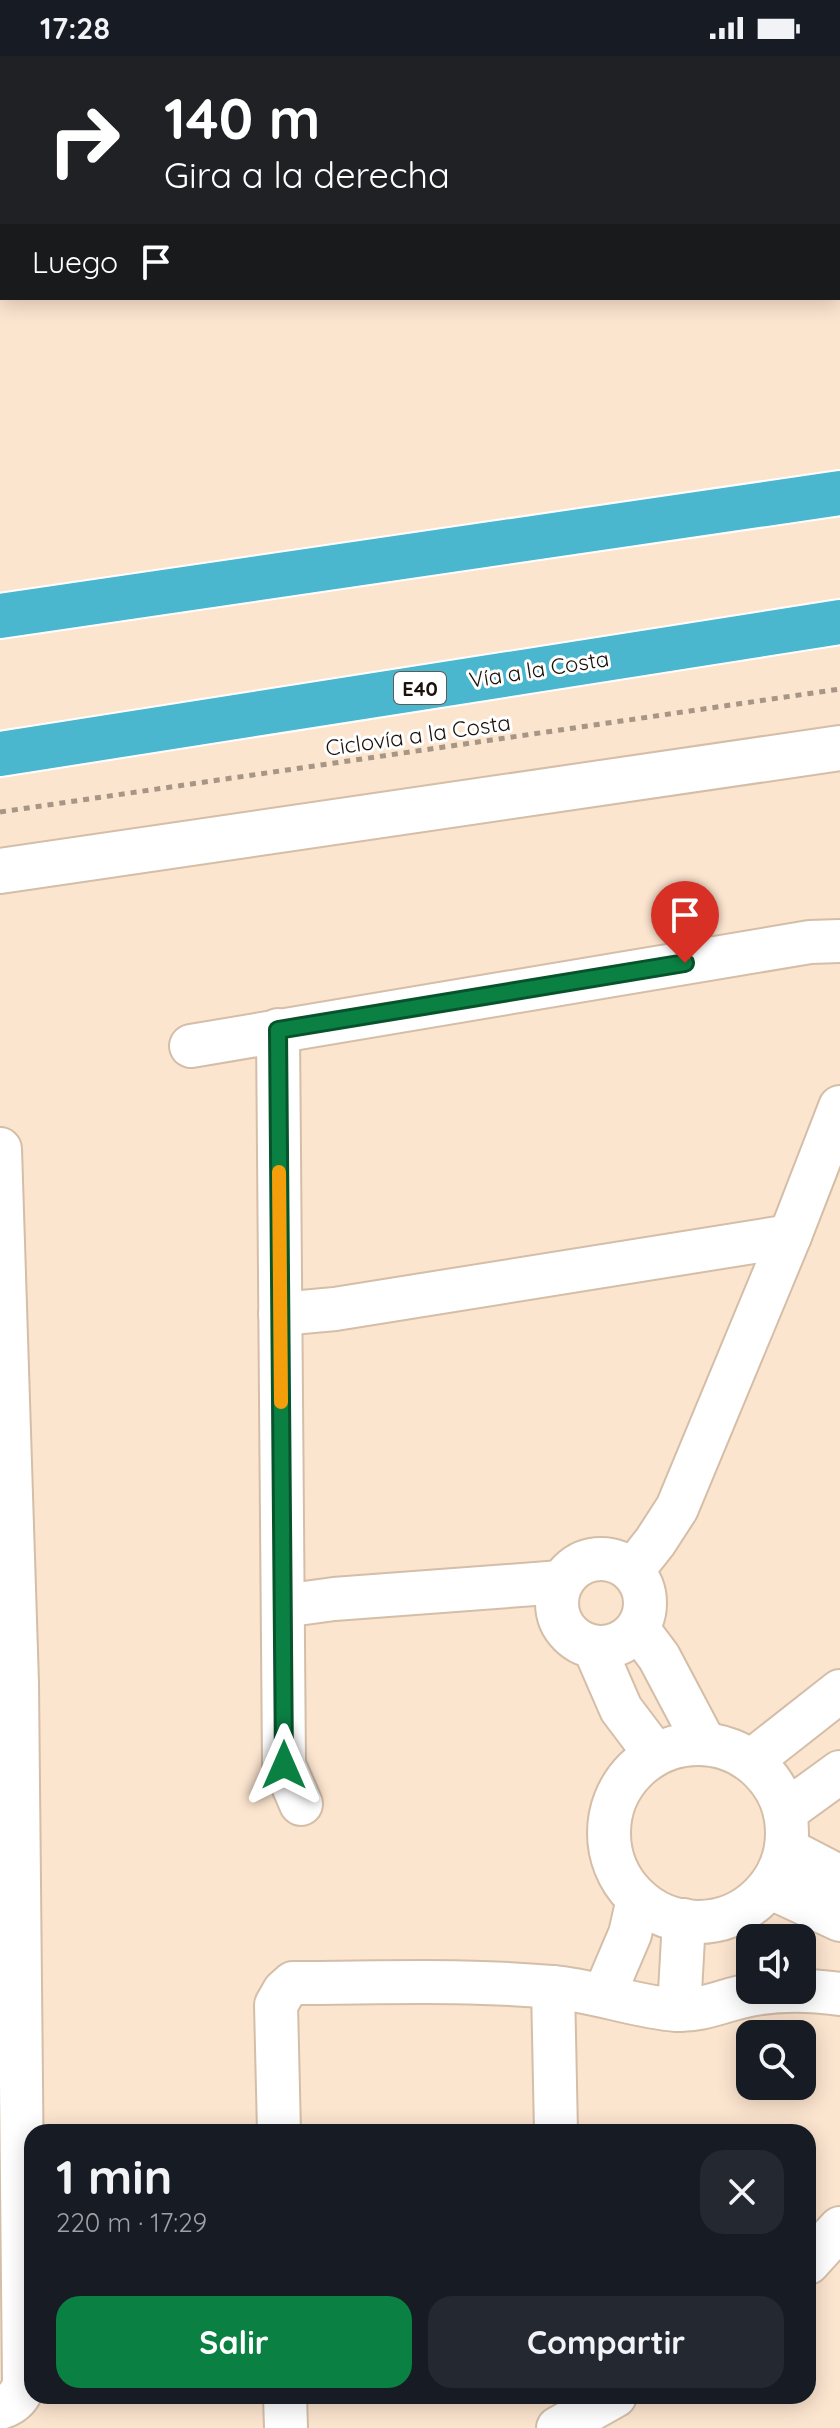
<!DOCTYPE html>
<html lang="es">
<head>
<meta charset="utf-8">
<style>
	:root { --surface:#171b24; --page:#242831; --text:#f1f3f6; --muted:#9ea1a6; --accent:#0b8043 }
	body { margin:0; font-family:Quicksand,sans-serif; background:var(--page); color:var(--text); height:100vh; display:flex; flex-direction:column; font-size:30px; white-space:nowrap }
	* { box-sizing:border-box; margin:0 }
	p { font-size:26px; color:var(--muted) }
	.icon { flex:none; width:44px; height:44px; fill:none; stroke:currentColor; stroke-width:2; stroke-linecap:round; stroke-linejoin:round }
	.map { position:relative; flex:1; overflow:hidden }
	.drawer { position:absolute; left:24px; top:2068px; width:792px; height:280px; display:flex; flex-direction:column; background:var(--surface); border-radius:24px; box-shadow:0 4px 20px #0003 }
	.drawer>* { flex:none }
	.banner { position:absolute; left:0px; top:0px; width:840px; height:244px; box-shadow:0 4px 20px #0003; background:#202124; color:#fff; overflow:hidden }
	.buttons { position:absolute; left:736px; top:1868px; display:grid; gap:16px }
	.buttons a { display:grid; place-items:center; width:80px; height:80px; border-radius:16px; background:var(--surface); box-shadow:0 4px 20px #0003; font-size:40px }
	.pin { position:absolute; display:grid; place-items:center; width:68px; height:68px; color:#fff; margin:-82px -34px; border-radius:50% 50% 50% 0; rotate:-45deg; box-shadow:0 0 8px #0007 }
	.pin .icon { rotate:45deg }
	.me { position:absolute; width:88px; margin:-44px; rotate:0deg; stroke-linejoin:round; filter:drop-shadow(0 0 6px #0008) }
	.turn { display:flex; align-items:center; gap:28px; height:168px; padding:0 32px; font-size:36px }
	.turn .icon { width:104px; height:104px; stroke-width:2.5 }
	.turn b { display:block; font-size:56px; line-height:68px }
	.then { display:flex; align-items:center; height:76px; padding:0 32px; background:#0003; gap:16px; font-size:30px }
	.round { display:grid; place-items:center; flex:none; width:84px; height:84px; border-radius:24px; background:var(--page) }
	.head { display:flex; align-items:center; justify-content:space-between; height:136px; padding:0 32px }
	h1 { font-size:48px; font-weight:700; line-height:60px }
	.button { display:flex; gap:16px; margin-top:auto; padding:16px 32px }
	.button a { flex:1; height:92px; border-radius:24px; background:var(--accent); color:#fff; font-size:32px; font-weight:700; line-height:92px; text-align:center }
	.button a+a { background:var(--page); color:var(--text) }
	.status { display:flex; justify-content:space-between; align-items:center; height:56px; padding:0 40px; background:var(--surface); direction:ltr }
	.status svg { height:22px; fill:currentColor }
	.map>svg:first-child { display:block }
</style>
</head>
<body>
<div class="status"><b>17:28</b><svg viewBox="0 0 49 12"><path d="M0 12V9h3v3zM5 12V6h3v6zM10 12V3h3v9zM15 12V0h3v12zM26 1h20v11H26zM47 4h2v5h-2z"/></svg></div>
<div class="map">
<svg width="840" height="2372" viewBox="0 0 840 2372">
	<rect width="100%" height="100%" fill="#fce5cf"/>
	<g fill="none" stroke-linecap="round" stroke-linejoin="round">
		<g stroke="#d4bea8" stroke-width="46">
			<g id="street">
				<polyline points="83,0 83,2"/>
				<polyline points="148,0 148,2"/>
				<polyline points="0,47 2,47"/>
				<polyline points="838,60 840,59"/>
				<polyline points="838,119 840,119"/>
				<polyline points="278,974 284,1709 301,1748"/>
				<polyline points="191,990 810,886 840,885"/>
				<path d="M 0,1093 L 17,1627 L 24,2327 C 21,2340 13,2348 0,2352"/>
				<polyline points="280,1258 335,1253 790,1180"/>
				<circle cx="601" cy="1547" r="44"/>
				<polyline points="632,1515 655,1486 677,1452 790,1180 840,1051"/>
				<polyline points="283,1550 334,1543 561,1526"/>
				<polyline points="638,1573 659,1601 705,1688"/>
				<polyline points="594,1591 621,1653 655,1698"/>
				<circle cx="698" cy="1777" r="89"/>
				<polyline points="751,1705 840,1635"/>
				<polyline points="785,1756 840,1716"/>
				<polyline points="786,1793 840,1821"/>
				<polyline points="769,1831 840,1864"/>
				<polyline points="553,1931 556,2076"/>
				<polyline points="604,1939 630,1878 638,1843"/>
				<polyline points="679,1954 684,1864"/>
				<path d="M 279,2076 L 276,1949 L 284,1935 L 293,1927 C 379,1927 466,1923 551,1931 C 594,1934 634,1951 677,1954 C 705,1955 728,1942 755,1938 C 783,1933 812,1934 840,1938"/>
				<polyline points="808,2207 840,2172"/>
				<polyline points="285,2340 286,2372"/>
				<polyline points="558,2372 615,2340"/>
			</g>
		</g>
		<g stroke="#d4bea8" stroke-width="48">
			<polyline id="secondary" points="0,815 840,692"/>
		</g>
		<g stroke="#fff" stroke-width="48">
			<g id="highway">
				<polyline points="0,560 840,437"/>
				<polyline points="0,698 840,566"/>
			</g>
		</g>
		<polyline stroke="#a79685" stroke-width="5" stroke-dasharray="6 6" stroke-linecap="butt" points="0,756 840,633"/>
		<use href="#street" stroke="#fff" stroke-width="42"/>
		<use href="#secondary" stroke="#fff" stroke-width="44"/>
		<use href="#highway" stroke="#4ab7cf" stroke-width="44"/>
	</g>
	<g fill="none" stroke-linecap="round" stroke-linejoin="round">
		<g stroke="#07532c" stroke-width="20">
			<polyline id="route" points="284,1709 278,974 685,907"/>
		</g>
		<use href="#route" stroke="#0b8043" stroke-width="14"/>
		<polyline stroke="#f59e0b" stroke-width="14" points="279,1116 281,1346"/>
	</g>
	<g text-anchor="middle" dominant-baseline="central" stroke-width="6" stroke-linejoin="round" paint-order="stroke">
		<rect fill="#fff" stroke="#5f5a54" stroke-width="2" x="394" y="616" width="52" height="32" rx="6"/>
		<g font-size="20" font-weight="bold" fill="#1b130b">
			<text x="420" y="632">E40</text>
		</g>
		<g font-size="22" fill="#1b130b" stroke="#fff">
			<text transform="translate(539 613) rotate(-9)">Vía a la Costa</text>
			<text transform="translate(418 679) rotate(-8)">Ciclovía a la Costa</text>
		</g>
	</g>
</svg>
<div class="buttons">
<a><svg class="icon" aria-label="sound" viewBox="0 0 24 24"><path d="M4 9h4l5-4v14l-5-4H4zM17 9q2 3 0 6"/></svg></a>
<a><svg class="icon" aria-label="search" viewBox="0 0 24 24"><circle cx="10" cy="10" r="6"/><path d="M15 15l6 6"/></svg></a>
</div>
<div class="pin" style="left:685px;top:907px;background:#d93025"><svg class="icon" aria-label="arrive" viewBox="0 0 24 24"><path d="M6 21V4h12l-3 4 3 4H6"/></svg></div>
<svg class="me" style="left:284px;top:1709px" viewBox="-20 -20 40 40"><path d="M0-17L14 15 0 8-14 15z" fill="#0b8043" stroke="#fff" stroke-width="4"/></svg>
<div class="banner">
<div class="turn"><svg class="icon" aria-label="right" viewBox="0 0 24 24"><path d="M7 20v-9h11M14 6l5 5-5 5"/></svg><div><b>140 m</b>Gira a la derecha</div></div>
<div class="then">Luego<svg class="icon" aria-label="arrive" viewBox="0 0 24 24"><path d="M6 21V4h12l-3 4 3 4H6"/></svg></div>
</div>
<section class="drawer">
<div class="head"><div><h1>1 min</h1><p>220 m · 17:29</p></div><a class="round"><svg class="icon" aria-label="close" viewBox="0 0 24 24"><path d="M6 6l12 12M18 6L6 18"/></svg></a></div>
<div class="button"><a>Salir</a><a>Compartir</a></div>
</section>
</div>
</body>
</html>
